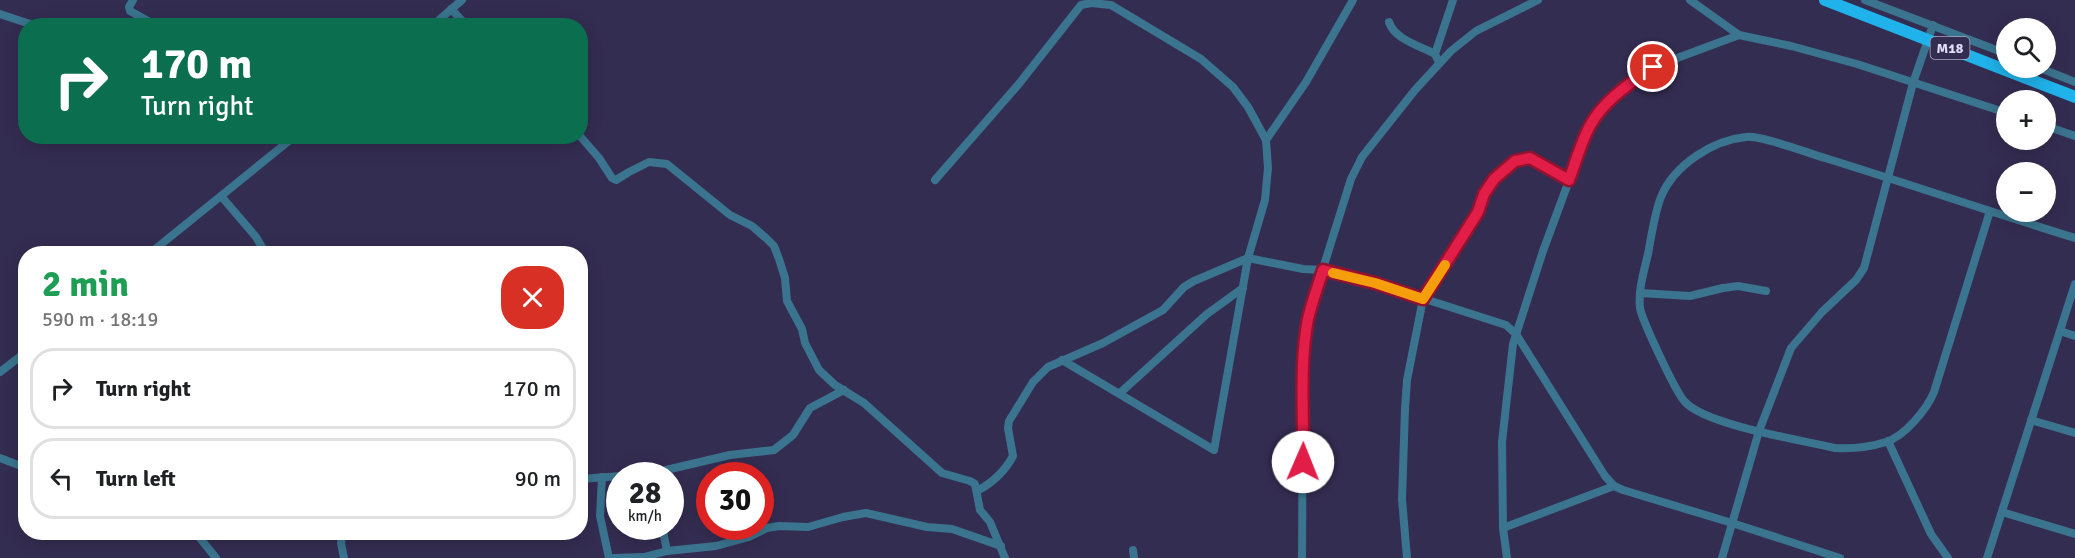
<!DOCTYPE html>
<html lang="en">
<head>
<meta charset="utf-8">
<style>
	:root { --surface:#fff; --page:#f6f6f6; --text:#202124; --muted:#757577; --line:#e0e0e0 }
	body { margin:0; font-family:Signika,sans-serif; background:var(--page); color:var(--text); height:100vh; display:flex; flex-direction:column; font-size:22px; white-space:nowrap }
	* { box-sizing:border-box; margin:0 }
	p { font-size:20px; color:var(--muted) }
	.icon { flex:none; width:33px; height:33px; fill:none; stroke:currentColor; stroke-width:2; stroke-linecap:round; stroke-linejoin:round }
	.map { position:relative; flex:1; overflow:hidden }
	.drawer { position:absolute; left:18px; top:246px; width:570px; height:294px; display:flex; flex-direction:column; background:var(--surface); border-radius:24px; box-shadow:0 3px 15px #0003 }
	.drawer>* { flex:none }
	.banner { position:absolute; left:18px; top:18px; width:570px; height:126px; border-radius:24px; box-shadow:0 3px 15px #0003; background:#0b6e4f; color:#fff; overflow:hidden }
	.fabs { position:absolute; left:1996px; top:18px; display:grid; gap:12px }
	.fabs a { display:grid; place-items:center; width:60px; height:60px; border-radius:50%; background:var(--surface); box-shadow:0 3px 15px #0003; font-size:30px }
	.speed { position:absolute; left:606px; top:462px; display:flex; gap:12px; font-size:30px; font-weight:700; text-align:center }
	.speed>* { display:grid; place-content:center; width:78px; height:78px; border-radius:50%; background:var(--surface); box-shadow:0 3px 15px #0003; line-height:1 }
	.speed small { font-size:15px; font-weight:400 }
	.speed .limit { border:9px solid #d22; background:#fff; color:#111 }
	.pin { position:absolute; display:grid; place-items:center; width:51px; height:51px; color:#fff; margin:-26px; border:3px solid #fff; border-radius:50%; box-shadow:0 2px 6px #0007 }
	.me { position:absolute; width:66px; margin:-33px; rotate:1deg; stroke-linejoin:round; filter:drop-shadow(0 0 4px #0008) }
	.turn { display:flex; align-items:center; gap:21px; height:126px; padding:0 24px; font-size:27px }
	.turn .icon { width:78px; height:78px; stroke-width:2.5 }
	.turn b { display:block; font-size:42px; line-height:51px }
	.round { display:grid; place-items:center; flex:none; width:63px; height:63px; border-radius:24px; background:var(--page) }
	.head { display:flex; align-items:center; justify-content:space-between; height:102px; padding:0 24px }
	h1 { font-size:36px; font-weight:700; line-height:45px; color:#1e9e55 }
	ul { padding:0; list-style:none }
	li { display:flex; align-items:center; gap:18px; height:81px; margin:0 12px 9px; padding:0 12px; border:3px solid var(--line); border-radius:24px }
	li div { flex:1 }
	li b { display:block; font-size:22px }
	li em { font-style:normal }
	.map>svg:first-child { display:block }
</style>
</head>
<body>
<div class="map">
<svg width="2075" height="558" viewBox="0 0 2075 558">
	<rect width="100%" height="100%" fill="#342d52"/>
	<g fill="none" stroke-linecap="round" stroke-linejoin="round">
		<g stroke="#3b748f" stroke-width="8">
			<polyline points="133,0 129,7 130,11 157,26"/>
			<polyline points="1690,0 1739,35"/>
			<polyline points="1865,0 2007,54"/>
			<polyline points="451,9 467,26"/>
			<polyline points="0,14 36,26"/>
			<path d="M 1389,22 C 1394,39 1420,46 1435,54"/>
			<polyline points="432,26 462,0"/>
			<polyline points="1439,63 1435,54 1453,0"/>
			<polyline points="2040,68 2075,82"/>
			<polyline points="2046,126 2075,136"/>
			<polyline points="580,136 599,158 612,178 616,180 629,172 649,162 667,164 730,215 752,226 767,239 774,246 779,259 785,278 787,301 802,329 805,343 819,370 835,385 864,403 942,473 970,481 975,484 980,510 990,522 1005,558"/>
			<polyline points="1266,140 1306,82 1353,0"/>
			<polyline points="935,180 1018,85 1081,5 1091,3 1111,5 1201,59 1233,87 1248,107 1266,140 1268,168 1265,200 1248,258 1214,450 1062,360"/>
			<polyline points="221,196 256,237 266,254"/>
			<path d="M 1990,211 L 1934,392 C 1927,409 1905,436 1886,442 C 1870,447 1852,449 1835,448 C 1801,440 1706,425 1685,402 C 1676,393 1642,320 1640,308 C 1638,290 1644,271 1648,254 C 1651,238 1655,211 1661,197 C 1674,165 1713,140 1746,137 C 1761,135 1808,153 1825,158 C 1909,184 1991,212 2075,238"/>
			<polyline points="149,254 295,136"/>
			<polyline points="1640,293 1690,296 1723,288 1738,286 1766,291"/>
			<polyline points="2060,331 2075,336"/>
			<polyline points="0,372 26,352"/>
			<polyline points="1120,393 1207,314 1243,288"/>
			<polyline points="2031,420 2075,433"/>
			<polyline points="1888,441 1931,534 1948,558"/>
			<polyline points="0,458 26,468"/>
			<polyline points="602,477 600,516 609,558"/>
			<polyline points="580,479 649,474 730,455 774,450 793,435 810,408 844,390"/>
			<path d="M 977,491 C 992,483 1005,471 1013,456 L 1008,428 L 1009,421 L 1033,382 L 1048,367 L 1103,343 L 1163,310 L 1184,287 L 1194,281 L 1248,258 L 1303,269 L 1323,270 L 1375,283 L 1506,325 L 1516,334 L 1605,476 L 1614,486 L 1623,490 L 1732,523 L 1840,558"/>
			<polyline points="2002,512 2075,534"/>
			<polyline points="662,526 667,551"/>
			<polyline points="1503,528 1614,486"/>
			<polyline points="195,532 216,558"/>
			<polyline points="343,532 341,543 344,558"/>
			<polyline points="1133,550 1134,558"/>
			<polyline points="614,558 644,557 667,551 716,546 749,537 767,528 779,526 808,527 843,517 866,513 927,527 952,529 1001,546"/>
			<polyline points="1302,558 1303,382 1306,333 1310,310 1351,179 1362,157 1415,90 1451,51 1476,31 1538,0"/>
			<polyline points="1407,558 1402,499 1405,409 1407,380 1423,299 1478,212 1489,185 1503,169 1518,160 1530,158 1569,180"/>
			<polyline points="1507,558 1503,528 1502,442 1513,344 1543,251 1584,140 1598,114 1618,94 1653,67 1739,35 1791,46 1857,64 2007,113"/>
			<polyline points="1722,558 1759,431 1791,348 1822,312 1856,280 1864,268 1913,83 1933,25"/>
			<polyline points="1987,558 2075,284"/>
		</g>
		<polyline stroke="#20b2ea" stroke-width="12" points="1825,0 2075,97"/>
	</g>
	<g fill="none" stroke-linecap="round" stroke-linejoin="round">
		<g stroke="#92132f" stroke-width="15">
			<path id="route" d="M 1303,462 C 1304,415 1299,365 1308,319 C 1312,302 1318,286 1323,270 L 1375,283 L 1423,299 L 1478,212 L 1484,194 L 1494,179 L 1515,161 L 1530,158 L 1569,180 C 1576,162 1581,141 1591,124 C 1605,99 1631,83 1653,67"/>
		</g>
		<use href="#route" stroke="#e11d48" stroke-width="10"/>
		<polyline stroke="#f59e0b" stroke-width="10" points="1333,273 1375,283 1423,299 1445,265"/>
	</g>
	<g text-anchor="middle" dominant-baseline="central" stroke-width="5" stroke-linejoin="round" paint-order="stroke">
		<rect fill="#342d52" stroke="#ada9c5" stroke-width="1.5" x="1930.5" y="37" width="39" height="22" rx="4.5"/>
		<g font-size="14" font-weight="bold" fill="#e1def6">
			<text x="1950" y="48">M18</text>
		</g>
	</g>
</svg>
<div class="fabs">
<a><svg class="icon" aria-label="search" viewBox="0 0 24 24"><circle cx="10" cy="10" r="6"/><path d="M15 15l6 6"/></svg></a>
<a>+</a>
<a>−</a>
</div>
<div class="speed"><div>28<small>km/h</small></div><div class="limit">30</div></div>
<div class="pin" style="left:1653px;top:67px;background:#d93025"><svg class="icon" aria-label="arrive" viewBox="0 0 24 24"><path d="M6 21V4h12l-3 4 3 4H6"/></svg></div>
<svg class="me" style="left:1303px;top:462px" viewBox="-20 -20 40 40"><circle r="19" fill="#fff"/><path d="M0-13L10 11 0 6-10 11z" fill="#e11d48"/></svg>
<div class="banner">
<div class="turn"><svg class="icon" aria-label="right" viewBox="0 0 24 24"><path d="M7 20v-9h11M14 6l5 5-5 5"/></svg><div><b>170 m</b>Turn right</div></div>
</div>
<section class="drawer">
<div class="head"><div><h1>2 min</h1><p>590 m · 18:19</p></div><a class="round" style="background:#d93025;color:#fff"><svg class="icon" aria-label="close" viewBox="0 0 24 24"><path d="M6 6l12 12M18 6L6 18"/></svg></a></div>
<ul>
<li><svg class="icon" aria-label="right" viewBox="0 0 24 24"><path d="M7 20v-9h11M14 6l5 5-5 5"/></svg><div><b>Turn right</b></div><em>170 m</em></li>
<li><svg class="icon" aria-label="left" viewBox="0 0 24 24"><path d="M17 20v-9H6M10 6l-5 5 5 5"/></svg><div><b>Turn left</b></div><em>90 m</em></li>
</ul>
</section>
</div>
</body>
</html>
